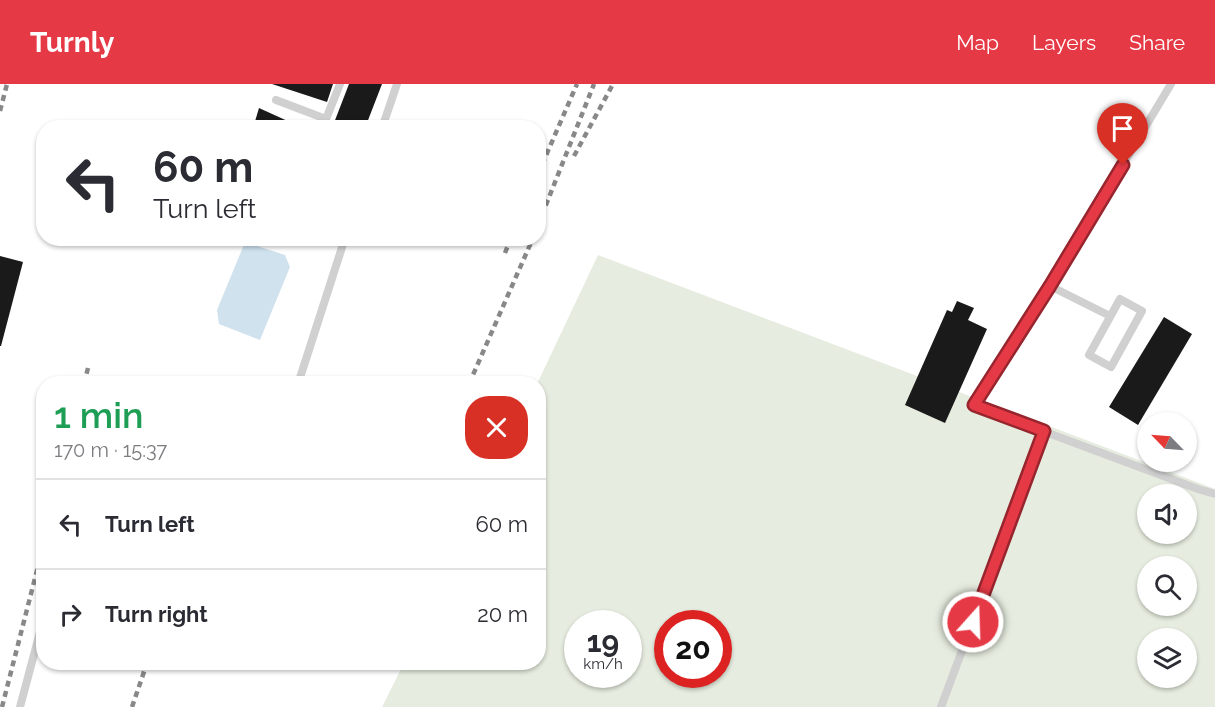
<!DOCTYPE html>
<html lang="en">
<head>
<meta charset="utf-8">
<style>
	:root { --surface:#fff; --page:#f2f2f3; --text:#2b2b33; --muted:#7c7c81; --line:#e1e1e2; --accent:#e63946 }
	body { margin:0; font-family:Raleway,sans-serif; background:var(--page); color:var(--text); height:100vh; display:flex; flex-direction:column; font-size:22px; white-space:nowrap }
	* { box-sizing:border-box; margin:0 }
	p { font-size:20px; color:var(--muted) }
	.icon { flex:none; width:33px; height:33px; fill:none; stroke:currentColor; stroke-width:2; stroke-linecap:round; stroke-linejoin:round }
	.map { position:relative; flex:1; overflow:hidden }
	.drawer { position:absolute; left:36px; top:292px; width:510px; height:294px; display:flex; flex-direction:column; background:var(--surface); border-radius:24px; box-shadow:0 2px 4px #0004 }
	.drawer>* { flex:none }
	.banner { position:absolute; left:36px; top:36px; width:510px; height:126px; border-radius:24px; box-shadow:0 2px 4px #0004; background:#fff; color:var(--text); overflow:hidden }
	.needle { width:39px; rotate:295deg }
	.tools { position:absolute; left:1137px; top:328px; display:grid; gap:12px }
	.tools a { display:grid; place-items:center; width:60px; height:60px; border-radius:50%; background:var(--surface); box-shadow:0 2px 4px #0004; font-size:30px }
	.speed { position:absolute; left:564px; top:526px; display:flex; gap:12px; font-size:30px; font-weight:700; text-align:center }
	.speed>* { display:grid; place-content:center; width:78px; height:78px; border-radius:50%; background:var(--surface); box-shadow:0 2px 4px #0004; line-height:1 }
	.speed small { font-size:15px; font-weight:400 }
	.speed .limit { border:9px solid #d22; background:#fff; color:#111 }
	.pin { position:absolute; display:grid; place-items:center; width:51px; height:51px; color:#fff; margin:-62px -26px; border-radius:50% 50% 50% 0; rotate:-45deg; box-shadow:0 0 6px #0007 }
	.pin .icon { rotate:45deg }
	.me { position:absolute; width:66px; margin:-33px; rotate:20deg; stroke-linejoin:round; filter:drop-shadow(0 0 4px #0008) }
	.turn { display:flex; align-items:center; gap:21px; height:126px; padding:0 18px; font-size:27px }
	.turn .icon { width:78px; height:78px; stroke-width:2.5 }
	.turn b { display:block; font-size:42px; line-height:51px }
	.round { display:grid; place-items:center; flex:none; width:63px; height:63px; border-radius:24px; background:var(--page) }
	.overview { display:flex; align-items:center; justify-content:space-between; height:102px; padding:0 18px }
	h1 { font-size:36px; font-weight:600; line-height:45px; color:#1e9e55 }
	ul { padding:0; list-style:none }
	li { display:flex; align-items:center; gap:18px; height:90px; padding:0 18px; border-top:2px solid var(--line) }
	li div { flex:1 }
	li b { display:block; font-size:22px }
	li em { font-style:normal }
	header { display:flex; align-items:center; gap:36px; box-sizing:border-box; height:84px; padding:0 30px; background:var(--accent); color:#fff }
	header strong { font-size:28px }
	nav { display:flex; gap:33px; margin-inline-start:auto; font-size:21px }
	.map>svg:first-child { display:block }
</style>
</head>
<body>
<header>
<strong>Turnly</strong>
<nav><a>Map</a><a>Layers</a><a>Share</a></nav>
</header>
<div class="map">
<svg width="1215" height="623" viewBox="0 0 1215 623">
	<rect width="100%" height="100%" fill="#fff"/>
	<path fill="#e6ecdf" fill-rule="evenodd" d="M 598,171 L 1215,405 L 1215,623 L 382,623 L 404,579 L 538,579 L 538,300 L 537,300 ZM 1148,411 L 1186,411 L 1186,450 L 1148,450 ZM 1148,483 L 1186,483 L 1186,522 L 1148,522 ZM 578,540 L 628,540 L 628,591 L 578,591 ZM 668,540 L 718,540 L 718,591 L 668,591 ZM 1148,555 L 1186,555 L 1186,594 L 1148,594 Z"/>
	<polygon fill="#cfe2ee" points="245,158 285,171 290,183 260,256 219,240 217,226"/>
	<g fill="#1a1a1a">
		<polygon points="272,0 333,0 327,18"/>
		<polygon points="349,0 382,0 365,44 332,44"/>
		<polygon points="259,24 303,44 253,44"/>
		<polygon points="0,172 23,178 1,262 0,262"/>
		<polygon points="957,217 974,224 968,236 987,245 945,339 905,321 947,226 952,228"/>
		<polygon points="1164,233 1192,250 1138,341 1109,323"/>
	</g>
	<g fill="none" stroke-linecap="round" stroke-linejoin="round">
		<g stroke="#d0d0d0" stroke-width="8">
			<polyline points="1171,0 1050,202 973,321 1198,405 1215,410"/>
			<polyline points="276,16 326,35 340,0"/>
			<polyline points="382,44 397,0"/>
			<polyline points="1050,202 1110,232"/>
			<polygon points="1120,215 1142,227 1111,283 1089,271"/>
			<polyline points="298,300 345,154"/>
			<polyline points="20,623 44,533"/>
			<polyline points="941,623 1044,347"/>
		</g>
		<g stroke="#888" stroke-width="4.5" stroke-dasharray="6 4.5" stroke-linecap="butt">
			<polyline points="0,27 7,0"/>
			<polyline points="574,72 613,0"/>
			<polyline points="538,90 577,0"/>
			<polyline points="538,141 594,0"/>
			<polyline points="505,169 511,154"/>
			<polyline points="84,300 89,280"/>
			<polyline points="469,300 533,154"/>
			<polyline points="2,623 44,459"/>
			<polyline points="132,623 147,579"/>
		</g>
	</g>
	<g fill="none" stroke-linecap="round" stroke-linejoin="round">
		<g stroke="#96252e" stroke-width="15">
			<polyline id="route" points="973,538 1044,347 974,321 1050,202 1123,81"/>
		</g>
		<use href="#route" stroke="#e63946" stroke-width="10"/>
	</g>
</svg>
<div class="tools">
<a><svg class="needle" viewBox="-14 -14 28 28"><path d="M0-13l5 13h-10z" fill="#e53935"/><path d="M0 13l5-13h-10z" fill="#7c7c81"/></svg></a>
<a><svg class="icon" aria-label="sound" viewBox="0 0 24 24"><path d="M4 9h4l5-4v14l-5-4H4zM17 9q2 3 0 6"/></svg></a>
<a><svg class="icon" aria-label="search" viewBox="0 0 24 24"><circle cx="10" cy="10" r="6"/><path d="M15 15l6 6"/></svg></a>
<a><svg class="icon" aria-label="layers" viewBox="0 0 24 24"><path d="M12 4l9 5-9 5-9-5zM3 14l9 5 9-5"/></svg></a>
</div>
<div class="speed"><div>19<small>km/h</small></div><div class="limit">20</div></div>
<div class="pin" style="left:1123px;top:81px;background:#d93025"><svg class="icon" aria-label="arrive" viewBox="0 0 24 24"><path d="M6 21V4h12l-3 4 3 4H6"/></svg></div>
<svg class="me" style="left:973px;top:538px" viewBox="-20 -20 40 40"><circle r="17" fill="#e63946" stroke="#fff" stroke-width="3"/><path d="M0-11L8 9 0 5-8 9z" fill="#fff"/></svg>
<div class="banner">
<div class="turn"><svg class="icon" aria-label="left" viewBox="0 0 24 24"><path d="M17 20v-9H6M10 6l-5 5 5 5"/></svg><div><b>60 m</b>Turn left</div></div>
</div>
<section class="drawer">
<div class="overview"><div><h1>1 min</h1><p>170 m · 15:37</p></div><a class="round" style="background:#d93025;color:#fff"><svg class="icon" aria-label="close" viewBox="0 0 24 24"><path d="M6 6l12 12M18 6L6 18"/></svg></a></div>
<ul>
<li><svg class="icon" aria-label="left" viewBox="0 0 24 24"><path d="M17 20v-9H6M10 6l-5 5 5 5"/></svg><div><b>Turn left</b></div><em>60 m</em></li>
<li><svg class="icon" aria-label="right" viewBox="0 0 24 24"><path d="M7 20v-9h11M14 6l5 5-5 5"/></svg><div><b>Turn right</b></div><em>20 m</em></li>
</ul>
</section>
</div>
</body>
</html>
